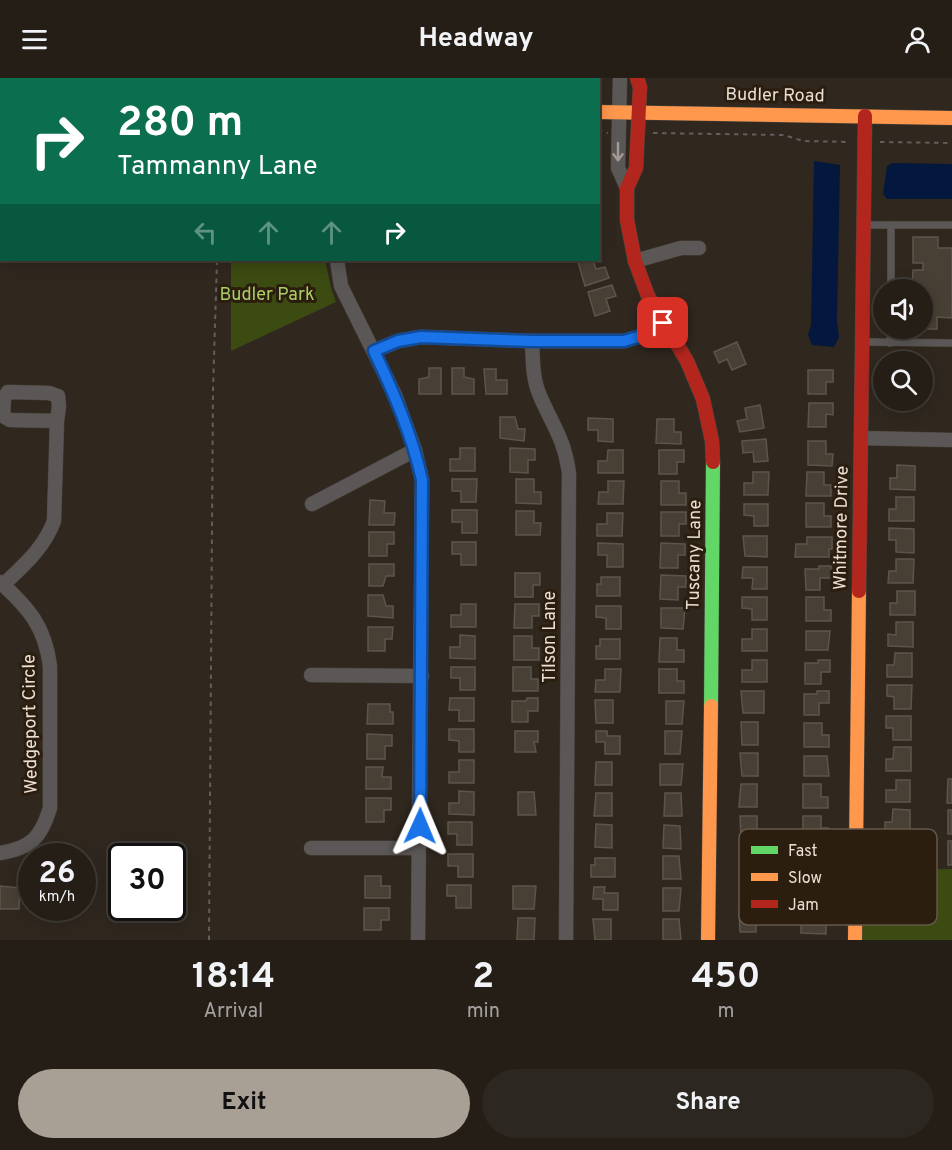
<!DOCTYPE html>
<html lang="en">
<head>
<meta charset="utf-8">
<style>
	:root { --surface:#241e17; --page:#2c2720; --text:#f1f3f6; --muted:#a3a2a1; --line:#413c36; --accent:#a89f95 }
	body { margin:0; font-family:Overpass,sans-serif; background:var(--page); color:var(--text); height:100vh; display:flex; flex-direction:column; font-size:22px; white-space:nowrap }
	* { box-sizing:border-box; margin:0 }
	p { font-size:20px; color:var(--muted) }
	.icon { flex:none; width:33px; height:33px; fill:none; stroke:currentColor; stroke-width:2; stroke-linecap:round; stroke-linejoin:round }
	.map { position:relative; height:862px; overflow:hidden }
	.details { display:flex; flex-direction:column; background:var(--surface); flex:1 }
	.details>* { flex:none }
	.guide { position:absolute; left:0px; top:0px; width:600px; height:183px; box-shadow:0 3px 15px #0003,0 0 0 2px var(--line); background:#0b6e4f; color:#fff; overflow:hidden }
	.buttons { position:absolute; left:873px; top:201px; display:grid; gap:12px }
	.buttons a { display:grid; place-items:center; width:60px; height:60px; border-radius:50%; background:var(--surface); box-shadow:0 3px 15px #0003,0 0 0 2px var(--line); font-size:30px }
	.speed { position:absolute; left:18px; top:765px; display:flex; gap:12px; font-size:30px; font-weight:700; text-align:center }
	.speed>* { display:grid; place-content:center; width:78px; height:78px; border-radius:50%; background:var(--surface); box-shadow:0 3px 15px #0003,0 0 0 2px var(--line); line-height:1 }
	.speed small { font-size:15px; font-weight:400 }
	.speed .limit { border:3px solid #111; border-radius:9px; background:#fff; color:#111 }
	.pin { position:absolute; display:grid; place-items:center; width:51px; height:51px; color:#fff; margin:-26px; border-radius:12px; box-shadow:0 3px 9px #0006 }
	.me { position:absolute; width:66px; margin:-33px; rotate:1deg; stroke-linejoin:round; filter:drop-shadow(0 0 4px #0008) }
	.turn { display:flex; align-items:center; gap:21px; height:126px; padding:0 18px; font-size:27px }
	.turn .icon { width:78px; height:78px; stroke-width:2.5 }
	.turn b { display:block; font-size:42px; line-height:51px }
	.lanes { display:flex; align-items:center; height:57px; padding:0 18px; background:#0003; justify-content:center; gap:30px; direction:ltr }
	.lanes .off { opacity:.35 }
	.eta { display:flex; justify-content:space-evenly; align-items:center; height:102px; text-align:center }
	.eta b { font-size:36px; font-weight:700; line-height:42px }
	.action { display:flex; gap:12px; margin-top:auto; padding:12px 18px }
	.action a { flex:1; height:69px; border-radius:36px; background:var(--accent); color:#111; font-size:24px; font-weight:700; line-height:69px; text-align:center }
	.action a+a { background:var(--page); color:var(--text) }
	header { display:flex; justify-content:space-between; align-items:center; height:78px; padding:0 18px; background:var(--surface); font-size:27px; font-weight:700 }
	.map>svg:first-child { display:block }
</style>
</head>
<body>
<header><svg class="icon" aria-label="menu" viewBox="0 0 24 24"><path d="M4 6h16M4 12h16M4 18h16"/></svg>Headway<svg class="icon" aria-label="person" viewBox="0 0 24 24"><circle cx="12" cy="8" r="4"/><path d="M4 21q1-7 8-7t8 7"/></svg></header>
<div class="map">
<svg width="952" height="862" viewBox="0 0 952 862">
	<rect width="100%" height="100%" fill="#30281f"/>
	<g fill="#3b4b11">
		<polygon points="231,182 325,182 331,210 336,224 231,273"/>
		<polygon points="952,791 952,862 862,862 863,792"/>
	</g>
	<g fill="#04173c">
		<polygon points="814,83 840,87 837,243 839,259 834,269 812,267 808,257 811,247"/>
		<polygon points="893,85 952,86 952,121 887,121 883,116 887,88"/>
	</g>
	<g fill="#494035" stroke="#5c554d" stroke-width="1.5">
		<polygon points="913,159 938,159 938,170 952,170 952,240 937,239 937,251 912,251 922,250 922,212 912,212 913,192 923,192 923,185 913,185"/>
		<polygon points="587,182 593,182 596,191 605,189 609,200 585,208 578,184"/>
		<polygon points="612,207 616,218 606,221 610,233 595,238 588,214"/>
		<polygon points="737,264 746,286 732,292 727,281 719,285 714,274"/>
		<polygon points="429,290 441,290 441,316 419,316 419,301 429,299"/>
		<polygon points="452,290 464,290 464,299 474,301 474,316 452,316"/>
		<polygon points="484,291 496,291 496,302 507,302 507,316 486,316"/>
		<polygon points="808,292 833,292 833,304 826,304 826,316 808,316"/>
		<rect x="898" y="322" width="12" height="10"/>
		<polygon points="809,325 833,325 833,337 826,336 826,349 808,349"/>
		<polygon points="760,327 764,350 740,354 737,343 747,341 745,330"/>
		<polygon points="500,339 515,339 518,351 525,351 524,363 500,360"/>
		<polygon points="588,340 613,341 613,364 598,363 598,352 588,352"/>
		<polygon points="657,341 674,341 674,354 681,354 681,366 656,365"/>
		<polygon points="766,361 768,383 754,384 753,374 743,375 742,363"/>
		<polygon points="808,363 826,363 826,376 833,376 832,388 808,387"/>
		<polygon points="460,370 475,370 475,393 450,393 450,381 460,381"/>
		<polygon points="510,370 535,371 535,382 528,382 528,395 510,394"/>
		<polygon points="608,372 623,372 623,395 598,395 598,383 607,383"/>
		<polygon points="659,372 684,372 684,384 677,384 677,396 659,396"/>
		<polygon points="897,387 915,388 915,412 890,411 890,400 897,400"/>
		<polygon points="753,394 769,394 768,417 744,417 744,405 753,405"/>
		<polygon points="807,394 824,394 824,407 831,407 831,418 806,418"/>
		<polygon points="452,401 477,401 476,424 461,424 461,413 452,413"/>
		<polygon points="516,401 534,401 534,414 541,414 541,426 516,425"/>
		<polygon points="608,403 624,403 623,426 598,426 599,414 608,414"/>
		<polygon points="661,403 679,403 679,415 686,415 686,427 661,427"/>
		<polygon points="896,419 914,419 914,443 889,443 889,431 896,431"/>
		<polygon points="370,422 385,423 384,435 395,435 394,447 369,447"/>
		<polygon points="806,425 824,425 824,438 831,438 831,449 806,449"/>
		<polygon points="744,426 768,426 768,448 754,448 754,438 744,437"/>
		<polygon points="452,432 477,432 477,455 462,455 462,444 452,444"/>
		<polygon points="516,433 534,433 534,445 541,445 540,457 516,457"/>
		<polygon points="661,434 686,434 686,446 679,446 679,458 661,458"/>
		<polygon points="607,435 623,435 622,458 597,458 597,446 607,446"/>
		<polygon points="889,450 914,451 914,475 896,474 896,462 889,462"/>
		<polygon points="369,454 394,454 394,466 387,466 387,478 369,478"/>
		<polygon points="743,458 767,458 767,479 745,478"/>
		<polygon points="807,459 832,459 832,471 829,471 829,479 795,479 796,466 807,466"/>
		<polygon points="452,464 476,464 476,487 461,487 461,476 452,476"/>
		<polygon points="598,465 623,466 623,489 607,489 607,477 598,477"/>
		<polygon points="661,465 685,466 685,477 678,477 678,490 660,490"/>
		<polygon points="896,481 914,481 913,505 888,505 889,493 896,493"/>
		<polygon points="369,486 394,486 394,498 386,498 383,508 369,508"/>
		<polygon points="819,488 831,488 831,500 820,500 820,512 806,512 805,491 819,491"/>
		<polygon points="743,489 767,489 767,511 752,511 753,500 742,500"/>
		<polygon points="515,495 540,495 540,507 533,507 533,519 515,519"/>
		<polygon points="661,497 686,498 686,509 678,509 678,522 660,521"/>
		<polygon points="601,499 620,499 620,518 597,518 597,506 601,506"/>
		<polygon points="897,513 915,513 915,537 890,537 890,525 897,525"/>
		<polygon points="368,517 383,517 386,528 393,528 393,540 368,538"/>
		<polygon points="742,519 767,519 767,542 752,542 752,531 742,530"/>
		<polygon points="806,519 824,519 824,532 831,532 831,543 806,543"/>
		<polygon points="461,526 476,526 476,549 451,549 451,537 461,537"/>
		<polygon points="515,526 539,526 539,538 532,538 532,550 514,550"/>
		<polygon points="596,528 621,528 621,551 606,551 606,540 596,539"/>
		<polygon points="661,530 685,530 683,551 661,550"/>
		<polygon points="896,544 913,544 913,569 888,568 888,556 896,557"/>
		<polygon points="368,549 393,549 392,561 385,561 385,573 368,573"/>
		<polygon points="752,551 767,551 767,573 742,573 742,561 752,561"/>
		<polygon points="806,553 830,553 828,572 806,572"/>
		<polygon points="460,557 475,558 475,581 450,580 450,569 460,569"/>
		<polygon points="514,558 532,558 532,570 539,570 539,582 514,582"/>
		<polygon points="660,560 677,560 677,572 684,572 684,584 659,584"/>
		<polygon points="600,561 620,561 620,581 596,581 596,568 600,568"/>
		<polygon points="895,575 912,575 912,599 887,599 887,587 894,587"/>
		<polygon points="752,582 767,582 767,604 742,604 742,592 752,592"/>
		<polygon points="818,582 830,582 830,594 821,594 821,606 805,606 805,585 818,585"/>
		<polygon points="451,589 475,589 475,612 460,612 460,600 451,600"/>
		<polygon points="513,589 531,589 531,601 538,601 538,613 513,613"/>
		<polygon points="605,591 621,591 620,614 595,614 596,602 605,602"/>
		<polygon points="659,591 677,591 677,603 684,603 684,615 659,615"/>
		<polygon points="887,607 912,607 911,631 894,631 894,619 887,618"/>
		<polygon points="741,613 764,613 764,635 743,635"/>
		<polygon points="817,613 829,613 829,625 819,625 819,637 804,637 804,616 817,616"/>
		<polygon points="450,620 474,620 474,643 459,643 459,632 449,632"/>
		<polygon points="527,620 538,620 538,633 528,633 528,644 512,644 512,623 526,623"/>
		<polygon points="595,622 613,622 613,645 596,645"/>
		<polygon points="666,623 684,623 682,646 666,646"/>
		<polygon points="368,626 390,626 390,634 393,634 393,646 367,646"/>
		<polygon points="886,638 911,638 911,662 893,662 893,650 886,650"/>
		<polygon points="741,644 758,644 758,667 742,667"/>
		<polygon points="804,645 822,645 822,657 829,657 829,669 804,669"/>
		<polygon points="449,651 474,651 474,674 459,674 459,663 449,662"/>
		<polygon points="515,653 538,653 538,664 534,664 536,674 515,674"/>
		<polygon points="596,653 607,653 607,658 620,658 620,676 605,676 605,664 596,664"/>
		<polygon points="665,653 682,653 680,676 665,676"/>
		<polygon points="367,656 392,657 392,668 385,668 385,681 367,681"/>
		<polygon points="894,669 911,669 911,693 886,693 886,681 893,681"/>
		<polygon points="740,675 758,675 758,698 742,698"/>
		<polygon points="804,678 827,678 829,698 804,698"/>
		<polygon points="459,682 474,682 474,705 449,705 449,694 459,694"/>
		<polygon points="596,684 612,684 612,707 595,707"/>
		<polygon points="660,686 683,686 681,707 660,707"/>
		<polygon points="366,689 383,689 382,699 391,699 391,711 366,711"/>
		<polygon points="948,701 952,701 952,725 947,725"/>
		<polygon points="896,702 910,702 910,724 886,724 886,712 896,712"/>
		<polygon points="741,706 757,706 757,729 739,729"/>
		<polygon points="803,706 821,706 821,719 828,719 828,730 803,730"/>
		<polygon points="459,713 474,714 474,737 449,736 449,725 459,725"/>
		<polygon points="518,714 534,714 536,737 518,737"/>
		<polygon points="596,715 612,715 612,738 594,738"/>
		<polygon points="665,715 681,715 682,738 664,738"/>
		<polygon points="366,720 391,720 391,732 384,732 384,744 366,744"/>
		<polygon points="893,731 910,732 910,756 885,755 885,744 892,744"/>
		<rect x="948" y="732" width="4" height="24"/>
		<polygon points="740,738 757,738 757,760 741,761"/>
		<polygon points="803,738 821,738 821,750 828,750 828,762 803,762"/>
		<polygon points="448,744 472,744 472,767 457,767 457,756 448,756"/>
		<polygon points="596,746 612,747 612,770 595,769"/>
		<polygon points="664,747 680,748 681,771 663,770"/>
		<rect x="948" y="763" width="4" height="24"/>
		<polygon points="448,776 473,776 473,799 458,799 458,788 448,788"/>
		<polygon points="663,778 679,778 681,801 663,801"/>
		<polygon points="595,780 615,780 615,799 591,799 591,787 595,787"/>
		<polygon points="365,798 381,798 381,808 390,808 390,820 365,820"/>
		<polygon points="447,807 471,807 471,830 456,830 456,818 447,818"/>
		<polygon points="0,808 20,810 19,831 0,831"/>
		<polygon points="513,808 536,808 534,831 513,831"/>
		<polygon points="594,809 605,809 604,815 618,815 618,832 603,832 603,821 593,821"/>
		<polygon points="663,810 681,810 679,833 663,833"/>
		<polygon points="364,830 389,830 389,842 381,842 381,852 364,852"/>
		<polygon points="739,831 756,831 756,854 740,854"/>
		<polygon points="801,831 819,831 819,844 826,844 826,856 801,855"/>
		<polygon points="518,840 535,840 534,862 517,862"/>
		<polygon points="593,841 611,841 611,862 595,862"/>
		<polygon points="663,841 679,841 681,862 663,862"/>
	</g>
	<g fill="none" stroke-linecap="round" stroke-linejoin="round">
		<g stroke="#4c453e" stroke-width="8">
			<g id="lane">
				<polyline points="29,0 30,2"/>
				<polyline points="865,147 952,147"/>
				<polyline points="891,212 891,147"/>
				<polyline points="865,264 952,265"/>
				<polyline points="890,265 891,250"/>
			</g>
		</g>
		<g stroke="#4c453e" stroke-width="15">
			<g id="street">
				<polyline points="620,0 618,90 627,110"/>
				<polyline points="0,154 2,155"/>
				<polyline points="337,182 341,208 395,317 415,372 422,402 418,862"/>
				<polyline points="635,183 681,170 699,170"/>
				<path d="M 532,263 C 533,281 532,300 540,318 C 553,348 564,360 569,395 L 566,862"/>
				<polyline points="374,273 398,263 421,259 532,263 624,263 648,256 663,245"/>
				<polyline points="861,360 952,362"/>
				<polyline points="312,426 415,372"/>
				<path d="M 0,504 C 29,530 45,549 50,588 L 50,730 C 41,759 32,770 0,775"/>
				<path d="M 3,507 C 24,487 44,470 54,443 L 57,343 L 59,328 L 58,318 L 49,315 L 8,314 L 4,320 L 3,338 L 10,342 L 57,343"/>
				<polyline points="311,597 422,598"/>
				<polyline points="311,770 419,770"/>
			</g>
		</g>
		<g stroke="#4c453e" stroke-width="15">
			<polyline id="fast" points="711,628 713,384"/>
		</g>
		<g stroke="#4c453e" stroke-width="15">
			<g id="slow">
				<polyline points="598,34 952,40"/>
				<polyline points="708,862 711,628"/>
				<polyline points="855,862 859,513"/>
			</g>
		</g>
		<g stroke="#4c453e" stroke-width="15">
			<g id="jam">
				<polyline points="637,0 640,9 636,90 627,110 627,142 635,183 648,218 687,283 703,321 712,363 713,384"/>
				<polyline points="0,38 2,38"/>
				<polyline points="859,513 865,38"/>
			</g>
		</g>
		<g stroke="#625e5b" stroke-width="2" stroke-dasharray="4.5 4.5" stroke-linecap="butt">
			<polyline points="218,2 218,0"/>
			<polyline points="598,52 608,55"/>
			<polyline points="653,55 784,57 803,63 850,64"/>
			<polyline points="880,64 952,65"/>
			<polyline points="209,862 213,312 217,182"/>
		</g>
		<use href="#lane" stroke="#5b5756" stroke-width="7"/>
		<use href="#street" stroke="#5b5756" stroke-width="14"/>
		<use href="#fast" stroke="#63d668" stroke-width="14"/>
		<use href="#slow" stroke="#ff974d" stroke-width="14"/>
		<use href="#jam" stroke="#b3261e" stroke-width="14"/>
	</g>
	<defs><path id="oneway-shaft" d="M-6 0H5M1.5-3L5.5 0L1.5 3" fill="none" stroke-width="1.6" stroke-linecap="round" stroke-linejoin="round" transform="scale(1.5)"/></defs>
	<use stroke="#a29b96" href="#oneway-shaft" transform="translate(618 74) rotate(90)"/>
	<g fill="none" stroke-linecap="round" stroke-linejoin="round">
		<g stroke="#114b97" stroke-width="15">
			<path id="route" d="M 420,748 L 422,402 C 412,357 394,315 374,273 L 398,263 L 421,259 L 532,263 L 624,263 L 648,256 L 663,245"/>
		</g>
		<use href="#route" stroke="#1a73e8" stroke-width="10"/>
	</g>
	<g text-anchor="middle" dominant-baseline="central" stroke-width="6" stroke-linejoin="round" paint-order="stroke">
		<g font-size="18" fill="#e9dfd5" stroke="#2c1e0f">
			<text transform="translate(775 18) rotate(1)">Budler Road</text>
			<text transform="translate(842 450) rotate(-89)">Whitmore Drive</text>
			<text transform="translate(695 477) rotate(-89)">Tuscany Lane</text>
			<text transform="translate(550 559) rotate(-90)">Tilson Lane</text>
			<text transform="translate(31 646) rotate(-91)">Wedgeport Circle</text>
		</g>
		<g font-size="18" fill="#abcf67" stroke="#2c1e0f">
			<text x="267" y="217">Budler Park</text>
		</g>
	</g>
	<rect x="739" y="751" width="198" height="96" rx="9" fill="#2c1e0f" stroke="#65584a" stroke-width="1.5"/>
	<rect x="751" y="768" width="27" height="8" fill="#63d668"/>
	<rect x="751" y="795" width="27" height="8" fill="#ff974d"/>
	<rect x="751" y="822" width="27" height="8" fill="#b3261e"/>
	<g font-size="16" fill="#e9dfd5">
		<text x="788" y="778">Fast</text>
		<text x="788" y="805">Slow</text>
		<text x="788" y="832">Jam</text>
	</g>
</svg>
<div class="buttons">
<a><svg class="icon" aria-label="sound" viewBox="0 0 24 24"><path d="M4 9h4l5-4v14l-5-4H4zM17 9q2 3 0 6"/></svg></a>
<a><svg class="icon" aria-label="search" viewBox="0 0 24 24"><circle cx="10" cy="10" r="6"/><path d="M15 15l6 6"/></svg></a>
</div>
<div class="speed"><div>26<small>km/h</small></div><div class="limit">30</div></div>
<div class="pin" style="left:663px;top:245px;background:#d93025"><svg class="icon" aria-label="arrive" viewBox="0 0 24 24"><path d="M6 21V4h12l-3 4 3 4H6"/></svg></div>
<svg class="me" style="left:420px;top:748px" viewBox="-20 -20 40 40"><path d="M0-17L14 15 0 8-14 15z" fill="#1a73e8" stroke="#fff" stroke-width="4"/></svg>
<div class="guide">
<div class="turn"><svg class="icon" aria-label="right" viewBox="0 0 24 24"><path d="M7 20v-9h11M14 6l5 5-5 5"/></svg><div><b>280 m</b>Tammanny Lane</div></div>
<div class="lanes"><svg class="icon off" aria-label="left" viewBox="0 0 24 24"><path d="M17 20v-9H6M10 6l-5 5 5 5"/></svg><svg class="icon off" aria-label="ahead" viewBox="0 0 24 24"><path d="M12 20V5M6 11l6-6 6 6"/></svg><svg class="icon off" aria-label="ahead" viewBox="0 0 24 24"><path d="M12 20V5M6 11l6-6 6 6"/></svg><svg class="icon" aria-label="right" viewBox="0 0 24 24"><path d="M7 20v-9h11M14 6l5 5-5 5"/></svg></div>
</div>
</div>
<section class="details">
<div class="eta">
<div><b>18:14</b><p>Arrival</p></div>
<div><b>2</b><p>min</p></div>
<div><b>450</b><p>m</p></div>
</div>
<div class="action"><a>Exit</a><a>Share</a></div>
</section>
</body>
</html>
